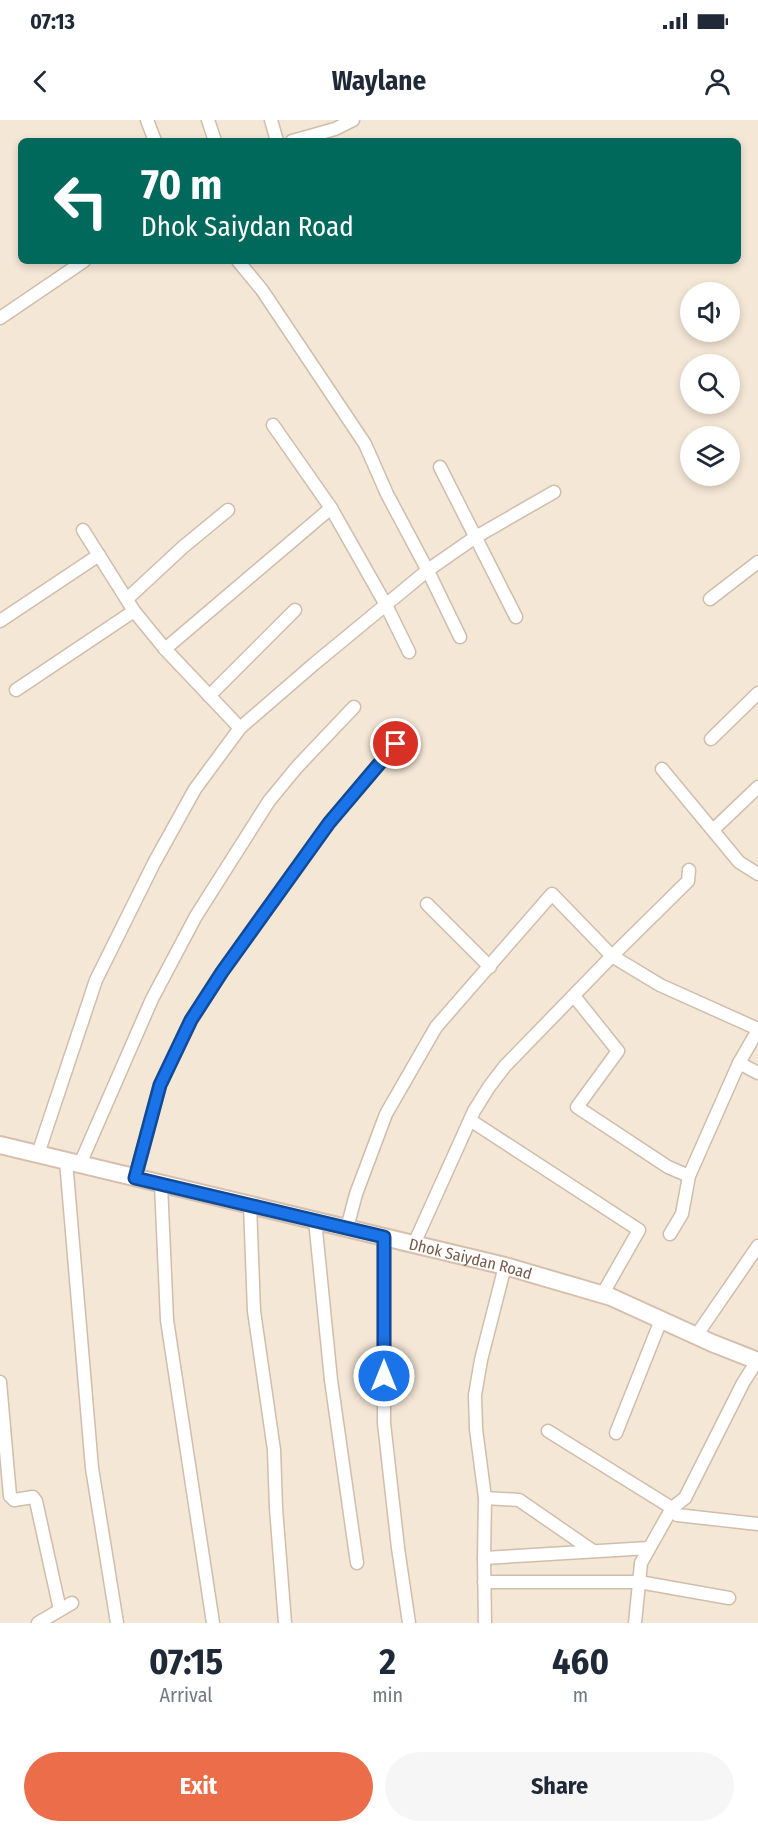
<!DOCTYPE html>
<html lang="en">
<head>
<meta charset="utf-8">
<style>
	:root { --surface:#fff; --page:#f6f6f7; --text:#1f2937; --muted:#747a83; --accent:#ec6d49 }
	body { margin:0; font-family:"Fira Sans Condensed",sans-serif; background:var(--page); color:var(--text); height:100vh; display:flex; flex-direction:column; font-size:22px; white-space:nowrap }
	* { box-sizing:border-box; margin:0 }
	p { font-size:20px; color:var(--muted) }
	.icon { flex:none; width:33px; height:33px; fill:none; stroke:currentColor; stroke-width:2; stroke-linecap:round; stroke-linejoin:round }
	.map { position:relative; height:1503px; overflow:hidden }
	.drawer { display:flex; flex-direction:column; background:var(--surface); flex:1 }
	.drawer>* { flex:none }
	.banner { position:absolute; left:18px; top:18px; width:723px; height:126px; border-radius:9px; box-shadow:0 3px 9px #0003; background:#00695c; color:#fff; overflow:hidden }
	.buttons { position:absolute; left:680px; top:162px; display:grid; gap:12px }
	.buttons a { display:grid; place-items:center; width:60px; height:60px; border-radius:50%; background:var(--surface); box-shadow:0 3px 9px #0003; font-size:30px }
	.pin { position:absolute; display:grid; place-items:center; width:51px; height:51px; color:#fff; margin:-26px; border:3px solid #fff; border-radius:50%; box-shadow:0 2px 6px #0007 }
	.me { position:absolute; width:66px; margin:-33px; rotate:0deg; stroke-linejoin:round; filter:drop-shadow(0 0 4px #0008) }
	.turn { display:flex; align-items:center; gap:21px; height:126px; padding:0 24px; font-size:27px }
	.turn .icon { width:78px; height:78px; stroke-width:2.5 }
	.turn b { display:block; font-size:42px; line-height:51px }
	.eta { display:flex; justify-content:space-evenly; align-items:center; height:102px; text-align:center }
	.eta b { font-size:36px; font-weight:700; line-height:42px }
	.button { display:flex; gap:12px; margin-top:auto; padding:12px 24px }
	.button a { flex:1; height:69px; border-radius:36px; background:var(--accent); color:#fff; font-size:24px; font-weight:700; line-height:69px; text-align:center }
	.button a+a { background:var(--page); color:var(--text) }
	.status { display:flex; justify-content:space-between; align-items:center; height:42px; padding:0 30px; background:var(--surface); direction:ltr }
	.status svg { height:16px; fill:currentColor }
	header { display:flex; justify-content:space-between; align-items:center; height:78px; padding:0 24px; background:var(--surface); font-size:27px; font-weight:700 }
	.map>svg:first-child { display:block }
</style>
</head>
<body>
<div class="status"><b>07:13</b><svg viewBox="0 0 49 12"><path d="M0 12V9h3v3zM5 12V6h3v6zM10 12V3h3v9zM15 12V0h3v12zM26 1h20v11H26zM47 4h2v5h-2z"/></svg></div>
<header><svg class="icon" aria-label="back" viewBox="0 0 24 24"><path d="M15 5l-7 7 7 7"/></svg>Waylane<svg class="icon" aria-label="person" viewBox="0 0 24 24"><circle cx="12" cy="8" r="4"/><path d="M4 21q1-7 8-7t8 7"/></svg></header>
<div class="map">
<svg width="758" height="1503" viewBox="0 0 758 1503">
	<rect width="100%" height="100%" fill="#fdf5e8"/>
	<path fill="#f5e7d6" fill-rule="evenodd" d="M 0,0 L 758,0 L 758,1503 L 0,1503 ZM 21,21 L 738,21 L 738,141 L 21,141 ZM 690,172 L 729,172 L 729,212 L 690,212 ZM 690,244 L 729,244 L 729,284 L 690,284 ZM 690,316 L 729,316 L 729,356 L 690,356 Z"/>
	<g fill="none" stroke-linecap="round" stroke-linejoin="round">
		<g stroke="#d0bdac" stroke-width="15">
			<g id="minor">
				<polyline points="147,0 155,21"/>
				<polyline points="208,0 215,21"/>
				<polyline points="271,0 277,21"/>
				<polyline points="292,21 335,9 353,0"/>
				<polyline points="238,141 262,170 365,324 387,374 428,451 460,517"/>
				<polyline points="0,198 84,141"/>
				<polyline points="273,305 331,388 386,485 409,532"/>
				<polyline points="440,347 516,497"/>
				<polyline points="83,410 134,491 165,529 240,608"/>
				<polyline points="127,479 183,427 228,390"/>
				<polyline points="710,479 758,442"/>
				<polyline points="0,501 99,435"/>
				<polyline points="165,529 331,388"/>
				<polyline points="16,570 134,491"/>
				<polyline points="209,576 295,490"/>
				<polyline points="711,619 758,573"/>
				<polyline points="662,649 739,742 758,754"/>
				<polyline points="713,710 758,667"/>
				<polyline points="427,784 490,847"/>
				<polyline points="574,876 618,931 577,987 668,1047 689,1056"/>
				<polyline points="739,943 758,910"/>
				<polyline points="470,1000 639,1110 602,1175"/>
				<polyline points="38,1034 96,860 154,743 195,669 240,608 314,544 428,450 474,418 554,372"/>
				<polyline points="66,1041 92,1348 117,1503"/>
				<polyline points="80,1044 152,879 196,796 269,681 297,647 354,587"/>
				<polyline points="135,1058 160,965 191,900 222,852 329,703 396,624"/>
				<polyline points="161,1064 167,1200 213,1503"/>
				<polyline points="250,1085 254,1191 274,1330 276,1388 285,1503"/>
				<polyline points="315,1100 331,1260 357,1443"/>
				<polyline points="347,1108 356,1074 386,994 436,907 552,774 612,836 688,761 689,750"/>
				<polyline points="670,1114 682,1094 689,1056 739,943 758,953"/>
				<polyline points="384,1117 384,1303 398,1428 409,1503"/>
				<polyline points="414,1124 474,991 489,967 505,946 612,836 660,865 758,909"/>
				<polyline points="696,1216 758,1126"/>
				<polyline points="0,1262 10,1376 14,1380 33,1377 36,1381 60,1490"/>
				<polyline points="548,1311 672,1388 677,1395 758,1404"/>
				<polyline points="616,1313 661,1200"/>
				<polyline points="485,1378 519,1380 593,1431"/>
				<polyline points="484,1438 649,1428"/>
				<polyline points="484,1462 639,1462 729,1478"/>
				<polyline points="38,1503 72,1483"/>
				<polyline points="485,1503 484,1438 485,1378 476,1309 475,1275 481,1240 505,1146"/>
				<polyline points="635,1503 641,1443 672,1388 685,1378 743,1263 757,1241"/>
			</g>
		</g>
		<g stroke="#d6bfac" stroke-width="20">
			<g id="secondary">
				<path id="s1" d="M 0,1025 L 505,1146 L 611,1177 L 712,1223 L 758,1241"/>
			</g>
		</g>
		<use href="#minor" stroke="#fff" stroke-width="12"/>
		<use href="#secondary" stroke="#fff" stroke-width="16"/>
	</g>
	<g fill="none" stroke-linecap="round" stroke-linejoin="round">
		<g stroke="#114b97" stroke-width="15">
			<polyline id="route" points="384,1256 384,1117 135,1058 160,965 191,900 222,852 329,703 396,624"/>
		</g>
		<use href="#route" stroke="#1a73e8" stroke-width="10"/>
	</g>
	<g text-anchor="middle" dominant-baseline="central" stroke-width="6" stroke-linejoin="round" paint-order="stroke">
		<g font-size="16" fill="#795b4a" stroke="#fff9ef">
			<text stroke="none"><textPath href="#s1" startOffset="484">Dhok Saiydan Road</textPath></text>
		</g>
	</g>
</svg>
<div class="buttons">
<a><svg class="icon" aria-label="sound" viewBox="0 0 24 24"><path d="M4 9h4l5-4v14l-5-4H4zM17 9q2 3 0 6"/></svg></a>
<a><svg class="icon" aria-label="search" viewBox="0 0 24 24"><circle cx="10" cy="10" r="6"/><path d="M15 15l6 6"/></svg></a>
<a><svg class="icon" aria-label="layers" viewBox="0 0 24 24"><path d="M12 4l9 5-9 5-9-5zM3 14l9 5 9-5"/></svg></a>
</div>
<div class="pin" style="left:396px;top:624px;background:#d93025"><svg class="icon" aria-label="arrive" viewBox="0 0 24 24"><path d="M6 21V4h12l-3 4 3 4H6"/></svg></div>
<svg class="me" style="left:384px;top:1256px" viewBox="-20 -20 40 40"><circle r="17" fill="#1a73e8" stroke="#fff" stroke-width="3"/><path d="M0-11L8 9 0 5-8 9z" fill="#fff"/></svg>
<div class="banner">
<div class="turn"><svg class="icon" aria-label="left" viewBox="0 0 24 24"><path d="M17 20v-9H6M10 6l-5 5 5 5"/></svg><div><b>70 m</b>Dhok Saiydan Road</div></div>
</div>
</div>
<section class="drawer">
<div class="eta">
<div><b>07:15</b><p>Arrival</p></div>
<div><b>2</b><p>min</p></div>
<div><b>460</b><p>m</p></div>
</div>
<div class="button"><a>Exit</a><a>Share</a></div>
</section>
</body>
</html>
